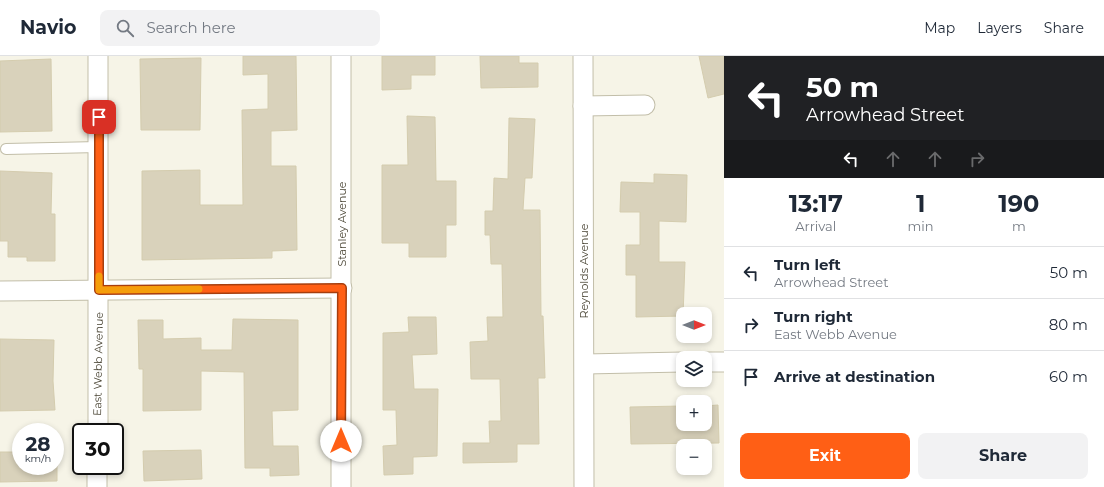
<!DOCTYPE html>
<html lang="en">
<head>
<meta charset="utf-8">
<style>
	:root { --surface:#fff; --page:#f2f2f3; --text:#1f2937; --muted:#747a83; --line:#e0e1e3; --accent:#ff5f15 }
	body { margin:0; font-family:Montserrat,sans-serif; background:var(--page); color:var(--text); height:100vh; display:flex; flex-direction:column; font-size:15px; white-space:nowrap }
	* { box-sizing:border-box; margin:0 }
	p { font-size:13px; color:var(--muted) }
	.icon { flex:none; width:22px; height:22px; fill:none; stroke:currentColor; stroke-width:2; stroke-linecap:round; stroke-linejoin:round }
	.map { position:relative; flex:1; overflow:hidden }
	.side { display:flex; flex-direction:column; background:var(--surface); width:380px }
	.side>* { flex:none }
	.top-card { background:#202124; color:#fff; overflow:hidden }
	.needle { width:26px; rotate:90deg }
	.fabs { position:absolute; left:676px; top:251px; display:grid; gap:8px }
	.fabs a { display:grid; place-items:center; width:36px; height:36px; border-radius:8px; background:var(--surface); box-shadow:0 2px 6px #0003; font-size:20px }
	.speed { position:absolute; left:12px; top:367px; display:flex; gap:8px; font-size:20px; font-weight:700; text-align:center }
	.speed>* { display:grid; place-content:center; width:52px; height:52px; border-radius:50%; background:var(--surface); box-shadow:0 2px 6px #0003; line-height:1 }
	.speed small { font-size:10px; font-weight:400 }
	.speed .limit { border:2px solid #111; border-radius:6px; background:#fff; color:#111 }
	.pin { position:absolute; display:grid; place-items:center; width:34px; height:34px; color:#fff; margin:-17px; border-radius:8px; box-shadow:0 2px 6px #0006 }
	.me { position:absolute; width:44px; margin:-22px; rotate:0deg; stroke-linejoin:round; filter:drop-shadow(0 0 3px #0008) }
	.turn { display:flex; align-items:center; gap:14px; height:84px; padding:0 16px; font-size:18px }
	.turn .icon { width:52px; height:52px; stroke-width:2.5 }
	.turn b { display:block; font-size:28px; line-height:34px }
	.lanes { display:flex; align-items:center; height:38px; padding:0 16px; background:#0003; justify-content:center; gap:20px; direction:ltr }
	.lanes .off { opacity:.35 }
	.eta { display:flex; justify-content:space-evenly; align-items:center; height:68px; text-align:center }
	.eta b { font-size:24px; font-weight:700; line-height:28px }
	.button { display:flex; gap:8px; margin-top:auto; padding:8px 16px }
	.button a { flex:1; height:46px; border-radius:8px; background:var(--accent); color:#fff; font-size:16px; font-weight:700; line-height:46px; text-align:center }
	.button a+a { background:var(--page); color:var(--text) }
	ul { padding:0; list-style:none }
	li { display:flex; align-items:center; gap:12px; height:52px; padding:0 16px; border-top:1px solid var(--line) }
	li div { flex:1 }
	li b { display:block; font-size:15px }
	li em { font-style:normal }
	header { display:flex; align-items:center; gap:24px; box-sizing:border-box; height:56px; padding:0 20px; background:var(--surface); border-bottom:1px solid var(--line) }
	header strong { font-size:19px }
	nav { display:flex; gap:22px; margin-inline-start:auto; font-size:14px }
	.search { width:280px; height:36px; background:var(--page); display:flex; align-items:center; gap:10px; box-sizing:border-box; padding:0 14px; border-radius:8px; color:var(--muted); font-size:15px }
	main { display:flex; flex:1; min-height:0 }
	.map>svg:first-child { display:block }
</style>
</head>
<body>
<header>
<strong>Navio</strong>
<div class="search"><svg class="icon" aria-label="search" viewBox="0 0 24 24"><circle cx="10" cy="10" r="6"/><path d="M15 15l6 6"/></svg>Search here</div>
<nav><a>Map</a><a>Layers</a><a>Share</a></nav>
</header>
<main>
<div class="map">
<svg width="724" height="431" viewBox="0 0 724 431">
	<rect width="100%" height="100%" fill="#f6f4e7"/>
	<g fill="#d9d2bb" stroke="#d4ccae">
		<polygon points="243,0 296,0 297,74 271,75 271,110 296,110 297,194 272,195 272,202 142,204 142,115 200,114 200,149 243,149 242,54 268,53 268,18 243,19"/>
		<polygon points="382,0 435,0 435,19 411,19 411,33 382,34"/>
		<polygon points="480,0 519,0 519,7 538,7 538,31 481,32"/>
		<polygon points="699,0 724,0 724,38 708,42"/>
		<polygon points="201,2 200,74 141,74 140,3"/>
		<polygon points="51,3 52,75 0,76 0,5"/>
		<polygon points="407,60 435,61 436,125 456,125 456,169 446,169 446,201 409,201 409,187 382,187 382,109 408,109"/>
		<polygon points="509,62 535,63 532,122 525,122 523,154 540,154 541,260 543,260 545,322 538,322 539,388 517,388 517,406 463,407 463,387 490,387 489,365 501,365 500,323 471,323 470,286 488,285 487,261 503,261 502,208 491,208 490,179 485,179 485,155 493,155 494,122 508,123"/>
		<polygon points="0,115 52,117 51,158 55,158 55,205 27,205 27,201 8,201 8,185 0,185"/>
		<polygon points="654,118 687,119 686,166 659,165 659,206 685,206 683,260 636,261 636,219 626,219 626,189 640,189 640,156 620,156 621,126 654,127"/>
		<polygon points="408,261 436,261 437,298 412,299 414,333 438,333 437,400 413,401 413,418 384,419 383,390 397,389 396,354 383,354 383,277 409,276"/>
		<polygon points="233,263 298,264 298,354 272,355 273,390 298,390 299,419 270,420 270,412 245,412 244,316 201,315 201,354 143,355 143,313 139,313 138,264 163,264 163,283 201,282 201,294 232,294"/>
		<polygon points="0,283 54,284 53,325 55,354 0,355"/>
		<polygon points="718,349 719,387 631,388 630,351 683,350 683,368 705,368 705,350"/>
		<polygon points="201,394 202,423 144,425 143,395"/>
		<polygon points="0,396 21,396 21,410 57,410 57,425 0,426"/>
	</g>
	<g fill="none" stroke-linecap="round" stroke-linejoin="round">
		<g stroke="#c2bea9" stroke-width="12">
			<polyline id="lane" points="6,93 99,91"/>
		</g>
		<g stroke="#c2bea9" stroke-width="21">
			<g id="street">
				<polyline points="341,0 341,431"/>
				<polyline points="583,0 584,430"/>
				<polyline points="583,50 645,49"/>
				<polyline points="0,235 342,232"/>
				<polyline points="705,306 724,306"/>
				<polyline points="585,308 683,306"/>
				<polyline points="98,376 98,0"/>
				<polyline points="97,431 97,410"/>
			</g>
		</g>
		<use href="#lane" stroke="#fff" stroke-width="10"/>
		<use href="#street" stroke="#fff" stroke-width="19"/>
	</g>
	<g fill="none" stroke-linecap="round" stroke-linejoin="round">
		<g stroke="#a63e0e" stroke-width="10">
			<polyline id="route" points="99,61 99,234 342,232 341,385"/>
		</g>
		<use href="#route" stroke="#ff5f15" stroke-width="7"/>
		<polyline stroke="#f59e0b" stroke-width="7" points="99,220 99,234 199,233"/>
	</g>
	<g text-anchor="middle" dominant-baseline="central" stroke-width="3" stroke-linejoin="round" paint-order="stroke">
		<g font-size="11" fill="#4a4535" stroke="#fff">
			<text transform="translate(342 168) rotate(-90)">Stanley Avenue</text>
			<text transform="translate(584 215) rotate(-90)">Reynolds Avenue</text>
			<text transform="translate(98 308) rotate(-89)">East Webb Avenue</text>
		</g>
	</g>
</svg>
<div class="fabs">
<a><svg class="needle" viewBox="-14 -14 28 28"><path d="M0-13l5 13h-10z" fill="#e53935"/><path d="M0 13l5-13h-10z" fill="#747a83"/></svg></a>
<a><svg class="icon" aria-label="layers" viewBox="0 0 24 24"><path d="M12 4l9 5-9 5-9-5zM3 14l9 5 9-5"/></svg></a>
<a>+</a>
<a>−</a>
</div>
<div class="speed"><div>28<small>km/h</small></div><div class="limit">30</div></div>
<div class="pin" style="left:99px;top:61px;background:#d93025"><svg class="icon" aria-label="arrive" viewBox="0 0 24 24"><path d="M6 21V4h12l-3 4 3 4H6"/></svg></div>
<svg class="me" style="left:341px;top:385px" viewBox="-20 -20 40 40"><circle r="19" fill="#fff"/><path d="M0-13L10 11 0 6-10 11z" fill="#ff5f15"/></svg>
</div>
<section class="side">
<div class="top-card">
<div class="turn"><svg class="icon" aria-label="left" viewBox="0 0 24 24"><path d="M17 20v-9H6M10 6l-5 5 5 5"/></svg><div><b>50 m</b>Arrowhead Street</div></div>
<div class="lanes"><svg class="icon" aria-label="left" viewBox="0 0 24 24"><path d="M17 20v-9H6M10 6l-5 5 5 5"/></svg><svg class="icon off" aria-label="ahead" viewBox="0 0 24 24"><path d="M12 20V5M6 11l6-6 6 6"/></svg><svg class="icon off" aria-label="ahead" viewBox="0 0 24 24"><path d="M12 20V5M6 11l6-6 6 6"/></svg><svg class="icon off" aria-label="right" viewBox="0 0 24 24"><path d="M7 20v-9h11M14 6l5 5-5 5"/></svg></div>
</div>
<div class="eta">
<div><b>13:17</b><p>Arrival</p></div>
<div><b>1</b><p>min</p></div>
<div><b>190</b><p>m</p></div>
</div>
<ul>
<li><svg class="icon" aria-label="left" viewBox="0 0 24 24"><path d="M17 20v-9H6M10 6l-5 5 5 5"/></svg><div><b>Turn left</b><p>Arrowhead Street</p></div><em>50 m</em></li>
<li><svg class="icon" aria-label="right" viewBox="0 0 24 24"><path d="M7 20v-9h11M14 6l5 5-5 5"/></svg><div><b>Turn right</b><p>East Webb Avenue</p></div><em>80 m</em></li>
<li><svg class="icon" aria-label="arrive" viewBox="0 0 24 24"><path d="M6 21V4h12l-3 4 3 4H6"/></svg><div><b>Arrive at destination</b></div><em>60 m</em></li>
</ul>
<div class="button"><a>Exit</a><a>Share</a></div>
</section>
</main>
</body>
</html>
